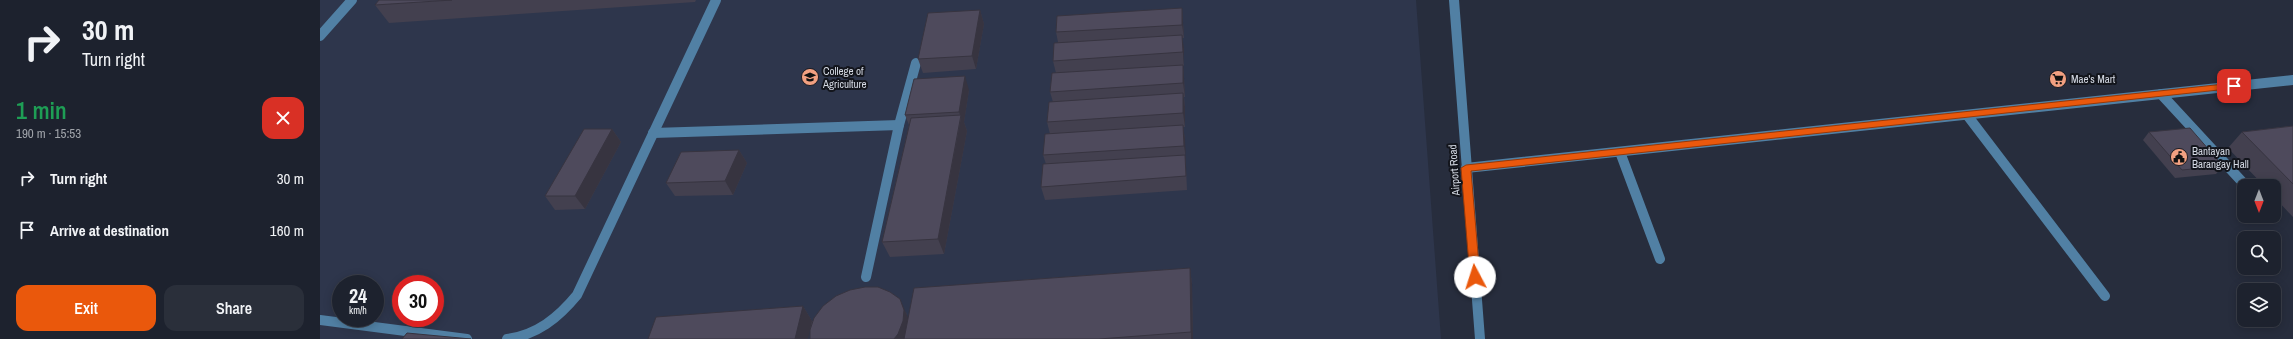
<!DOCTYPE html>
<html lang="en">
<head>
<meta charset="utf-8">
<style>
	:root { --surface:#1d222e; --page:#2a2f3a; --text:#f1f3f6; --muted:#a0a4aa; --line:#3b3f4a; --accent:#ea580c }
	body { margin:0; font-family:"Archivo Narrow",sans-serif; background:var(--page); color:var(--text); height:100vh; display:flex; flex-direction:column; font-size:15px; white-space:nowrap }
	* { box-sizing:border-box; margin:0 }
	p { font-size:13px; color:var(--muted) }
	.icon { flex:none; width:22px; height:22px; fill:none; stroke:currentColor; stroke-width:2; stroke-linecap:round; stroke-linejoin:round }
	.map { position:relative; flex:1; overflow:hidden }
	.drawer { display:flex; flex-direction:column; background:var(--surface); width:320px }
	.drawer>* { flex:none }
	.top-card { background:#1d222e; color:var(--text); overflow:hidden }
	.needle { width:26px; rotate:180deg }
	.fabs { position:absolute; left:1917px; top:179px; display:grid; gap:8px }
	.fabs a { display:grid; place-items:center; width:44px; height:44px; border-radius:8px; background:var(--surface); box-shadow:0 2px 10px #0003,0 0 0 1px var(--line); font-size:20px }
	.speed { position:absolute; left:12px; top:275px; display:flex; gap:8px; font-size:20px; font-weight:700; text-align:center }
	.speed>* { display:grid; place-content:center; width:52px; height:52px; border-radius:50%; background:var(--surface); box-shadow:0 2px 10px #0003,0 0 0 1px var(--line); line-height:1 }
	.speed small { font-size:10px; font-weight:400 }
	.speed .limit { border:6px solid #d22; background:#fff; color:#111 }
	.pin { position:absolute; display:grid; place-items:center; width:34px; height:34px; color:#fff; margin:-17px; border-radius:8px; box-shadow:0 2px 6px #0006 }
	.me { position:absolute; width:44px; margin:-22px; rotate:355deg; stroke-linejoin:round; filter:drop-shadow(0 0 3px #0008) }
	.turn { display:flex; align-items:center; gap:14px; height:84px; padding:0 16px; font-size:18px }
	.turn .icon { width:52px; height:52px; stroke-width:2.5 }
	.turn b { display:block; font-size:28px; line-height:34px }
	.round { display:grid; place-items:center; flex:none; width:42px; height:42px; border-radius:12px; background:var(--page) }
	.headline { display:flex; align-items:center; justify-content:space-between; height:68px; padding:0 16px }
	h1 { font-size:24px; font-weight:600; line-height:30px; color:#1e9e55 }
	.button { display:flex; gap:8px; margin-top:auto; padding:8px 16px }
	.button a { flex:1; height:46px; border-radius:12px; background:var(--accent); color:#fff; font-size:16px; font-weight:600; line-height:46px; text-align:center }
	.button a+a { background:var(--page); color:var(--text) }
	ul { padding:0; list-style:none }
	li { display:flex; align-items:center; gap:12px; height:52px; padding:0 16px }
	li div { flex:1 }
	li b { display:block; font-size:15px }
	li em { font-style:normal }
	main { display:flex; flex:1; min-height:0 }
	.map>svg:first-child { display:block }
</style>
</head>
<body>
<main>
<section class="drawer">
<div class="top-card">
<div class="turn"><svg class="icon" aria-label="right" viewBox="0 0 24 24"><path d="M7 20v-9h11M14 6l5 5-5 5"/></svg><div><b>30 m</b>Turn right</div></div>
</div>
<div class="headline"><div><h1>1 min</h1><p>190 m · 15:53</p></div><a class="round" style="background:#d93025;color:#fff"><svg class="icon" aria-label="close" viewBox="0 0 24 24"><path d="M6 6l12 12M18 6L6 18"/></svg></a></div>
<ul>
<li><svg class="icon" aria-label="right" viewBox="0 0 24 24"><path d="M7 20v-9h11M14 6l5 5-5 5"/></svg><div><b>Turn right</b></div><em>30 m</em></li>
<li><svg class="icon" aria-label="arrive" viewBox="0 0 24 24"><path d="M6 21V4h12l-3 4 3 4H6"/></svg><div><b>Arrive at destination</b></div><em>160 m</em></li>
</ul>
<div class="button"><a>Exit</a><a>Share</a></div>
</section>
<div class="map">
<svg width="1973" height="339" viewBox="0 0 1973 339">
	<rect width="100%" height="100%" fill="#272d3d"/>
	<path fill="#2e364c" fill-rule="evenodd" d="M 0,0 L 1096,0 L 1121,339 L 0,339 ZM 21,284 L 55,284 L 55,318 L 21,318 ZM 81,284 L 115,284 L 115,318 L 81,318 Z"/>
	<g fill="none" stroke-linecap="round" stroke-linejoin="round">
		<g stroke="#5180a4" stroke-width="10">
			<polyline points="1134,0 1160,339"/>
			<polyline points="0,36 32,0"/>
			<polyline points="1841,94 1926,186"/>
			<polyline points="1647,115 1785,296"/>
			<polyline points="579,125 596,63"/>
			<polyline points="333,133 579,125 546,277"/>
			<polyline points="1300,152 1340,259"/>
			<polyline points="1146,168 1973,80"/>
			<polyline points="0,320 147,339"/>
			<path d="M 187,339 C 217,335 238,318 257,295 L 396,0"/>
		</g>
	</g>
	<g fill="#43404f">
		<polygon points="59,0 376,0 375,2 69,23 55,5"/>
		<polygon points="862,8 863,22 864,38 862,38 864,66 863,66 864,78 865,97 864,97 865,107 865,127 863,127 865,139 865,159 866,168 867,190 725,200 721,187 726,164 723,155 730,134 727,122 733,102 730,92 736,73 733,61 738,42 736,32"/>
		<polygon points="660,10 664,24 656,69 603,73 598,59"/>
		<polygon points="649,90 644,122 647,131 624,254 570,257 562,242 589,125 585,115"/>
		<polygon points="1973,126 1973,217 1954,197 1954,186 1944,186 1908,148 1922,132"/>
		<polygon points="292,129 301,142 265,209 235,210 225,196"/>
		<polygon points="1829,132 1903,166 1896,174 1855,178 1823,140"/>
		<polygon points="419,150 427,163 413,195 355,196 346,183"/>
		<polygon points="870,268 872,284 873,339 490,339 490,332 483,306 492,321 586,312 588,319"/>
	</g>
	<g fill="#373440">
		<polygon points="862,8 863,22 864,38 862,25"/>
		<polygon points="660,10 664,24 656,69 652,56"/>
		<polygon points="862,35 864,48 864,66 863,52"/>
		<polygon points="863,65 864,78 865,97 863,83"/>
		<polygon points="645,76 649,90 644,122 647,131 624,254 618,239 641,118 639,112"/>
		<polygon points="863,93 865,107 865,127 863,113"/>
		<polygon points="863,125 865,139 866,159 864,146"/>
		<polygon points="292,129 301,142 265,209 255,196"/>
		<polygon points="419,150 427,163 413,195 405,181"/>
		<polygon points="870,268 872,284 873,339 871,339 871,332"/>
		<polygon points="580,299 590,322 587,339 574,339"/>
		<polygon points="483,306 492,321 488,339 475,339"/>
	</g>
	<g fill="#4e4a5c" stroke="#373440">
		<polygon points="59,0 132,0 55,5"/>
		<polygon points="862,8 862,25 736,32 737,16"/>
		<polygon points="660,10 652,56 598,59 608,13"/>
		<polygon points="862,35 863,52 733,61 734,43"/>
		<polygon points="863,65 863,83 730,92 732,73"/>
		<polygon points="645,76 639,112 585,115 594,79"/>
		<polygon points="863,93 863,113 727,122 729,102"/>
		<polygon points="641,115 618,239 562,242 591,118"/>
		<polygon points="863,125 864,146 723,155 725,134"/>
		<polygon points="1973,126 1973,184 1922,132"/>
		<polygon points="1870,128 1903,166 1862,170 1829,132"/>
		<polygon points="264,129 292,129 255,196 225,196"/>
		<polygon points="419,150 405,181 346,183 361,152"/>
		<polygon points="865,155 866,176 721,187 723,164"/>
		<polygon points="870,268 871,332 779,339 584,339 594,288"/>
		<polygon points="545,287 558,287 570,292 580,299 584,310 583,321 578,334 574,339 490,339 490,330 494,318 503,306 516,296 530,290"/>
		<polygon points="483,306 475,339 328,339 336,317"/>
		<polygon points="87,333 151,339 82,339"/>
	</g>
	<polygon fill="#ea580c" stroke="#983908" points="1914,83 1919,86 1917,88 1151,171 1160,277 1155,281 1150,277 1141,168 1146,165"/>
	<defs>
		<g id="university-disc" transform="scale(0.9)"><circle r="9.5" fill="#f2a081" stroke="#13151c"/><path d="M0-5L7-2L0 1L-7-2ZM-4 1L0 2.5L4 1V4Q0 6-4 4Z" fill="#111"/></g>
		<g id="supermarket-disc" transform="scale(0.9)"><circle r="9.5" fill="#f2a081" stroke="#13151c"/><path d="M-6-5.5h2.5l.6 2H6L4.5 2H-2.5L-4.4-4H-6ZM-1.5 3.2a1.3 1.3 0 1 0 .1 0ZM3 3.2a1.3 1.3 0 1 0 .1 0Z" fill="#111"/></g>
		<g id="civic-disc" transform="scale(0.9)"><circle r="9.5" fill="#f2a081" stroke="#13151c"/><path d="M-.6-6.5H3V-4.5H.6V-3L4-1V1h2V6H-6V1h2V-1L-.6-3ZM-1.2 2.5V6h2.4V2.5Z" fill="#111"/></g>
	</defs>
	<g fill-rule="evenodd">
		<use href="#university-disc" x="490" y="77"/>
		<use href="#supermarket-disc" x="1738" y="79"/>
		<use href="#civic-disc" x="1859" y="157"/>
	</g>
	<g text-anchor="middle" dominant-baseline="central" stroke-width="4" stroke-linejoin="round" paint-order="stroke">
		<g font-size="11" fill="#d4d9e3" stroke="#13151c" text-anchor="start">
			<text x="503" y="71">College of<tspan x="503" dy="13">Agriculture</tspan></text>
			<text x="1751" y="79">Mae's Mart</text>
			<text x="1872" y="151">Bantayan<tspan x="1872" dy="13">Barangay Hall</tspan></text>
		</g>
		<g font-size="11" fill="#d4d9e3" stroke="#13151c">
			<text transform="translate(1134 170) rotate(-94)">Airport Road</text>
		</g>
	</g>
</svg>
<div class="fabs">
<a><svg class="needle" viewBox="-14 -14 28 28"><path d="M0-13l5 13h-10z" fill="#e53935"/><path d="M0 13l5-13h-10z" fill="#a0a4aa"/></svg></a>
<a><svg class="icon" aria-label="search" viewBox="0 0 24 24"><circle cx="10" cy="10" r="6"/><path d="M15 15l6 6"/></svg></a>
<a><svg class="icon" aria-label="layers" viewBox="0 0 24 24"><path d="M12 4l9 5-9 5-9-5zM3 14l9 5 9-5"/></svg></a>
</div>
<div class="speed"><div>24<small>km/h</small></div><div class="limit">30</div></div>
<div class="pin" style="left:1914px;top:86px;background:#d93025"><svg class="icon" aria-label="arrive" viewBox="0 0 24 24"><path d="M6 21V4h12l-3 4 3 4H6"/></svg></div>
<svg class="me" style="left:1155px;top:277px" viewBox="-20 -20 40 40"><circle r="19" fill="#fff"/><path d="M0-13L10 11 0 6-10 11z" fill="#ea580c"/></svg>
</div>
</main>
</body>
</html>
